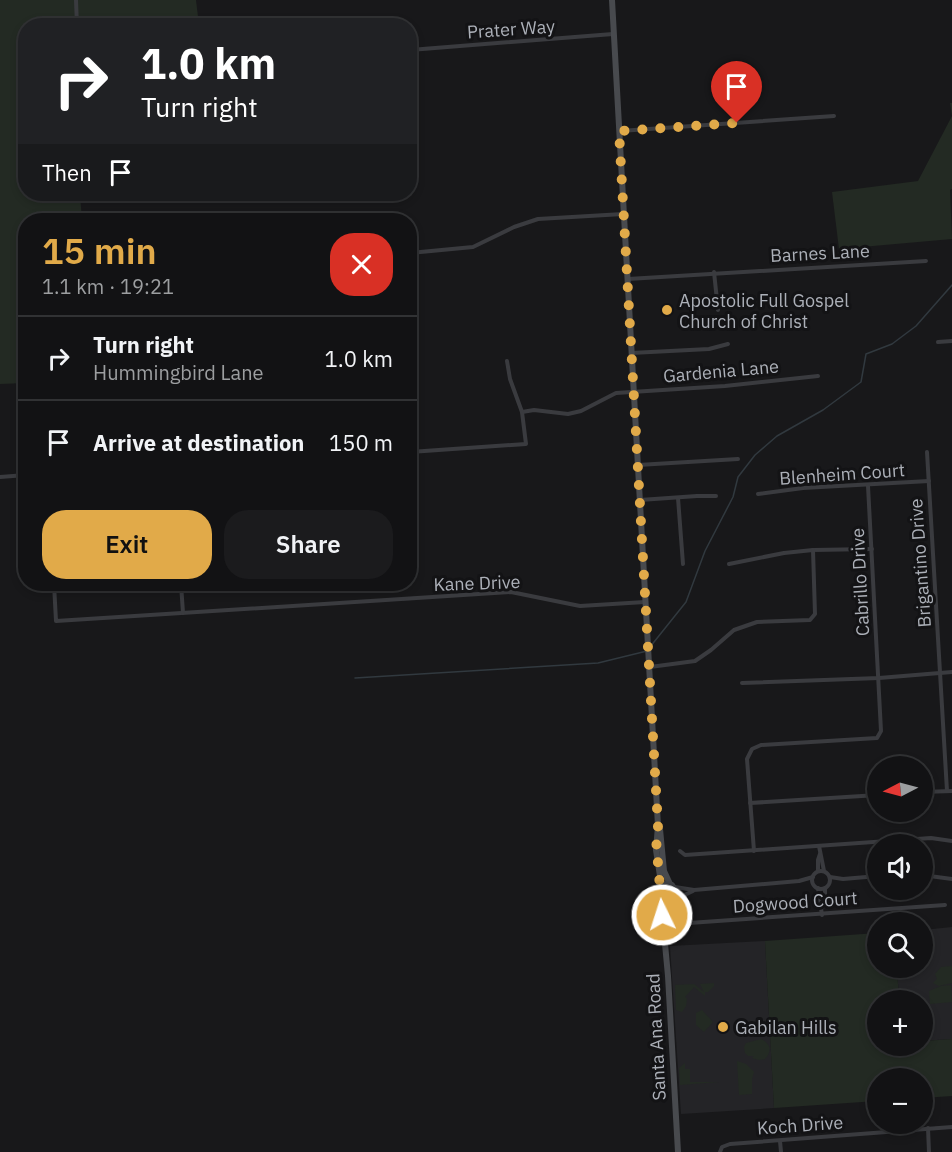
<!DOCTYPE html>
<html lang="en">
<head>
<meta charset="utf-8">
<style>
	:root { --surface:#121214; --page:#1b1b1d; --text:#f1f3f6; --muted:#9c9ea0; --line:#313234; --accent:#e1aa49 }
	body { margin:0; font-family:"IBM Plex Sans",sans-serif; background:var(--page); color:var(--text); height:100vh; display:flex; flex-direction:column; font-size:22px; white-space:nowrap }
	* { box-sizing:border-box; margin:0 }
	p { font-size:20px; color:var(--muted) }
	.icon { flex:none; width:33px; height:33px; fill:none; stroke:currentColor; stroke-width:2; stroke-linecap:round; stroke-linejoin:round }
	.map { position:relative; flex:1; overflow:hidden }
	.sheet { position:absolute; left:18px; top:213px; width:399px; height:378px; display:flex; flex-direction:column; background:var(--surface); border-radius:24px; box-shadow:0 3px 9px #0003,0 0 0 2px var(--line) }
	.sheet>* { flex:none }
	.banner { position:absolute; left:18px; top:18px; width:399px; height:183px; border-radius:24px; box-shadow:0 3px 9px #0003,0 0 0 2px var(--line); background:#202124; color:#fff; overflow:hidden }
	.needle { width:39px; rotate:264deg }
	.fabs { position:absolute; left:867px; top:756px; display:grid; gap:12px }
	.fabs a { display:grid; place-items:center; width:66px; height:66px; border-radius:50%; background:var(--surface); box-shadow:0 3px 9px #0003,0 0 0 2px var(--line); font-size:30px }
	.pin { position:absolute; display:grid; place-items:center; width:51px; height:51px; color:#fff; margin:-62px -26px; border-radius:50% 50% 50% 0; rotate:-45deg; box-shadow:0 0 6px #0007 }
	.pin .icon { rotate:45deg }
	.me { position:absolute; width:66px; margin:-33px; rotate:356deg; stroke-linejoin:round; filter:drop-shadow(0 0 4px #0008) }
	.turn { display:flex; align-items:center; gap:21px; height:126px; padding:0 24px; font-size:27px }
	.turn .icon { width:78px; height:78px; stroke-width:2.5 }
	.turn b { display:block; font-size:42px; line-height:51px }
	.then { display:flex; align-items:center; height:57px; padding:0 24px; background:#0003; gap:12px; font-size:22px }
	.round { display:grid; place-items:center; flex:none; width:63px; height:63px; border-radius:24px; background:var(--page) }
	.headline { display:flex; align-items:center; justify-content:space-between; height:102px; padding:0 24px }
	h1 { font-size:36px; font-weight:600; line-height:45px; color:var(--accent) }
	.action { display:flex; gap:12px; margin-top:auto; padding:12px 24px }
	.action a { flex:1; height:69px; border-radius:24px; background:var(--accent); color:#111; font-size:24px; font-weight:600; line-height:69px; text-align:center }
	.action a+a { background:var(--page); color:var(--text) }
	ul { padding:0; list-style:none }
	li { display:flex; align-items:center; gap:18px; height:84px; padding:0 24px; border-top:2px solid var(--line) }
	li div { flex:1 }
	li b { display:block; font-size:22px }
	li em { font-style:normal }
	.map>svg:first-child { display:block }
</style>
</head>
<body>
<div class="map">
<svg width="952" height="1152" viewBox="0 0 952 1152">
	<rect width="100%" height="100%" fill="#18181a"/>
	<g fill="#242427">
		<polygon points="952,927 952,1039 923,1041 922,1000 899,1000 897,968 922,968 923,930"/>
		<polygon points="765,941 774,1108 681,1114 670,946"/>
	</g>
	<g fill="#232a23">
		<polygon points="0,0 196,0 199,25 26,26 26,194 80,194 82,220 26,220 25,383 0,384"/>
		<polygon points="950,103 952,103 952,189 950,190 952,239 839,249 832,192 918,181 952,116"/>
		<polygon points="877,933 878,968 897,968 899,1000 878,1000 878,1046 922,1046 923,1041 952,1039 952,1096 923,1098 922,1078 878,1078 877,1101 774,1108 765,941"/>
		<polygon points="952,966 952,983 939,986 933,983 937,979 935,974 941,967"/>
		<polygon points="714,983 714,986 708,992 705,992 705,996 694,987 685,997 687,999 686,1006 682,1012 676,1010 675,985 694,984 704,992 700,984"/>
		<polygon points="951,985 952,1002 930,1004 929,991 941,986"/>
		<polygon points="702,1010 713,1022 704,1032 696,1025 696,1013"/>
		<path d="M 761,1039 C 771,1043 772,1052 765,1059 L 759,1060 L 752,1058 L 754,1056 L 748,1056 L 745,1053 L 744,1047 L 746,1043 Z"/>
		<polygon points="737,1061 746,1064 754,1072 752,1079 752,1094 739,1095"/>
		<polygon points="685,1063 685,1069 690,1069 690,1082 719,1082 680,1085 679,1068"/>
	</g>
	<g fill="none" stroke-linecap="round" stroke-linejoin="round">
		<g stroke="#31393f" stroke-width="1.5">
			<polyline points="650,647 686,602 705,551 733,497 738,477 755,455 777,436 823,410 861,382 866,354 892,344 916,326 952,285"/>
			<polyline points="355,678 598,663 647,651"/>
		</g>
		<g stroke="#3a3b3f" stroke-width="4">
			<polyline points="76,0 77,26"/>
			<polyline points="410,50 613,34"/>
			<polyline points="620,131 834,116"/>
			<polyline points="410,253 473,247 514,227 538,219 623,214"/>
			<polyline points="714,272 718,310"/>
			<polyline points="628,279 926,261"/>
			<polyline points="938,342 952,341"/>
			<polyline points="631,353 709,349 728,344"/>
			<polyline points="522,412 534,410 568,414 581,411 616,393 725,386 818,376"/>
			<polyline points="410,452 526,444 522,412 510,379 507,361"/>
			<polyline points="927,452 947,791"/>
			<polyline points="638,465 738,459"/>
			<polyline points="0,477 26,475"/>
			<polyline points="758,494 803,488 929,481"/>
			<polyline points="678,498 683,564"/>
			<polyline points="640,500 697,496 716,496"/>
			<polyline points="729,564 784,553 813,550 872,549"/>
			<polyline points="54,584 56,621 511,592 580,606 645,602"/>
			<polyline points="181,584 183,613"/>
			<polyline points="650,667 695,661 711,650 734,630 757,622 810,620 815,614 813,550"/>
			<polyline points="742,683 879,678 952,672"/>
			<polyline points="922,792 952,791"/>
			<polyline points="750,803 878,795"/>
			<polyline points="819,846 824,871"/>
			<polyline points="680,851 685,855 931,838 952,841"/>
			<polyline points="754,851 747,759 752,749 761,745 877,738 881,731 868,486"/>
			<polyline points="818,871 818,860 820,854"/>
			<circle cx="821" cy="880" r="9"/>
			<polyline points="922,875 952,879"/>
			<polyline points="830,877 843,879 878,876"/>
			<polyline points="675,887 694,890 799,881 813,877"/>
			<polyline points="818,888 822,915"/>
			<polyline points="676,899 693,891"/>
			<polyline points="823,907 825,904 825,888"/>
			<polyline points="684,919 689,923 945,905"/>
			<polyline points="928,1128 929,1152"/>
			<polyline points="780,1141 781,1152"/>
			<polyline points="720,1152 722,1147 730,1144 952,1127"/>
		</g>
		<g stroke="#484a4e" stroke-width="6">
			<polyline points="612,0 658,826 656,850 660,876 659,887"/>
			<polyline points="660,829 664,871 670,884"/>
			<polyline points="661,901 668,976 678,1152"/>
			<path d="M 663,919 L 670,903 L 675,899 L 677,893 L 672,885 L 663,884 C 656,888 656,895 661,901 L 670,903"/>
		</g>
	</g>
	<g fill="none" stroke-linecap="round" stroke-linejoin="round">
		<polyline stroke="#e1aa49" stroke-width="10" stroke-dasharray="0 18" points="662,915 660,901 657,895 660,876 656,850 658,826 619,131 737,123"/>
	</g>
	<g fill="#e1aa49" stroke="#131315" stroke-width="2">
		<circle cx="667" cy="310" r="6"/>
		<circle cx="723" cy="1027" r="6"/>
	</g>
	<g text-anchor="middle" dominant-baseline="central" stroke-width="6" stroke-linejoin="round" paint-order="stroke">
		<g font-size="18" fill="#acb0b8" stroke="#131315">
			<text transform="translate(511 29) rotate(-4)">Prater Way</text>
			<text transform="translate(820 253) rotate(-3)">Barnes Lane</text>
			<text transform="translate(721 371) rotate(-5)">Gardenia Lane</text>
			<text transform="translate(842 474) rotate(-4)">Blenheim Court</text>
			<text transform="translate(920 563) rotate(-94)">Brigantino Drive</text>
			<text transform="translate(860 582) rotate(-93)">Cabrillo Drive</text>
			<text transform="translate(477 583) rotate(-2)">Kane Drive</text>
			<text transform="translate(795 902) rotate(-4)">Dogwood Court</text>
			<text transform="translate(656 1037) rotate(-93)">Santa Ana Road</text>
			<text transform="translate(800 1125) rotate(-4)">Koch Drive</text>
		</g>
		<g font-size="18" fill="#acb0b8" stroke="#131315" text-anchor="start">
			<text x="679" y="300">Apostolic Full Gospel<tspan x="679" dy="21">Church of Christ</tspan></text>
			<text x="735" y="1027">Gabilan Hills</text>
		</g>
	</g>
</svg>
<div class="fabs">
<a><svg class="needle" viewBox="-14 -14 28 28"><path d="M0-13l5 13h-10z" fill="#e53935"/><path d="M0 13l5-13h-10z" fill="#9c9ea0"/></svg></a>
<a><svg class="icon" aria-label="sound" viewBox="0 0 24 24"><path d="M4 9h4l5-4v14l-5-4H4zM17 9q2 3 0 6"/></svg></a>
<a><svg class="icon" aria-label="search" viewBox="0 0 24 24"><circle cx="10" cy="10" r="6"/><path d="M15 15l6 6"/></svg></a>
<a>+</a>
<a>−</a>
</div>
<div class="pin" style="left:737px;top:123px;background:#d93025"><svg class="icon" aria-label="arrive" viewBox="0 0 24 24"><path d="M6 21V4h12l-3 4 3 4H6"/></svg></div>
<svg class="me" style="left:662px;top:915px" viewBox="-20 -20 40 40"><circle r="17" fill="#e1aa49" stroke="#fff" stroke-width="3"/><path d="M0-11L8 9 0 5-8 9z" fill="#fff"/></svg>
<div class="banner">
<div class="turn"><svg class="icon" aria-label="right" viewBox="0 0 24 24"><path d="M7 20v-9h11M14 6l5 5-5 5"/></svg><div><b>1.0 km</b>Turn right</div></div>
<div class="then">Then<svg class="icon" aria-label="arrive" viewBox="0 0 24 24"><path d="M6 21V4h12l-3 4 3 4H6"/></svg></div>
</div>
<section class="sheet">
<div class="headline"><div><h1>15 min</h1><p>1.1 km · 19:21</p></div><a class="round" style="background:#d93025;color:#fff"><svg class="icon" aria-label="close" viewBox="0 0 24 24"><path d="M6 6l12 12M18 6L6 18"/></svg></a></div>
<ul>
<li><svg class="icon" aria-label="right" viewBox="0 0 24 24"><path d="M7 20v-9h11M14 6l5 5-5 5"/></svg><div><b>Turn right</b><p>Hummingbird Lane</p></div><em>1.0 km</em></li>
<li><svg class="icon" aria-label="arrive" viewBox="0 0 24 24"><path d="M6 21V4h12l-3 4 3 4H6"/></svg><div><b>Arrive at destination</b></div><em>150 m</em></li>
</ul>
<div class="action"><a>Exit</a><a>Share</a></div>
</section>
</div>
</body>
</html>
